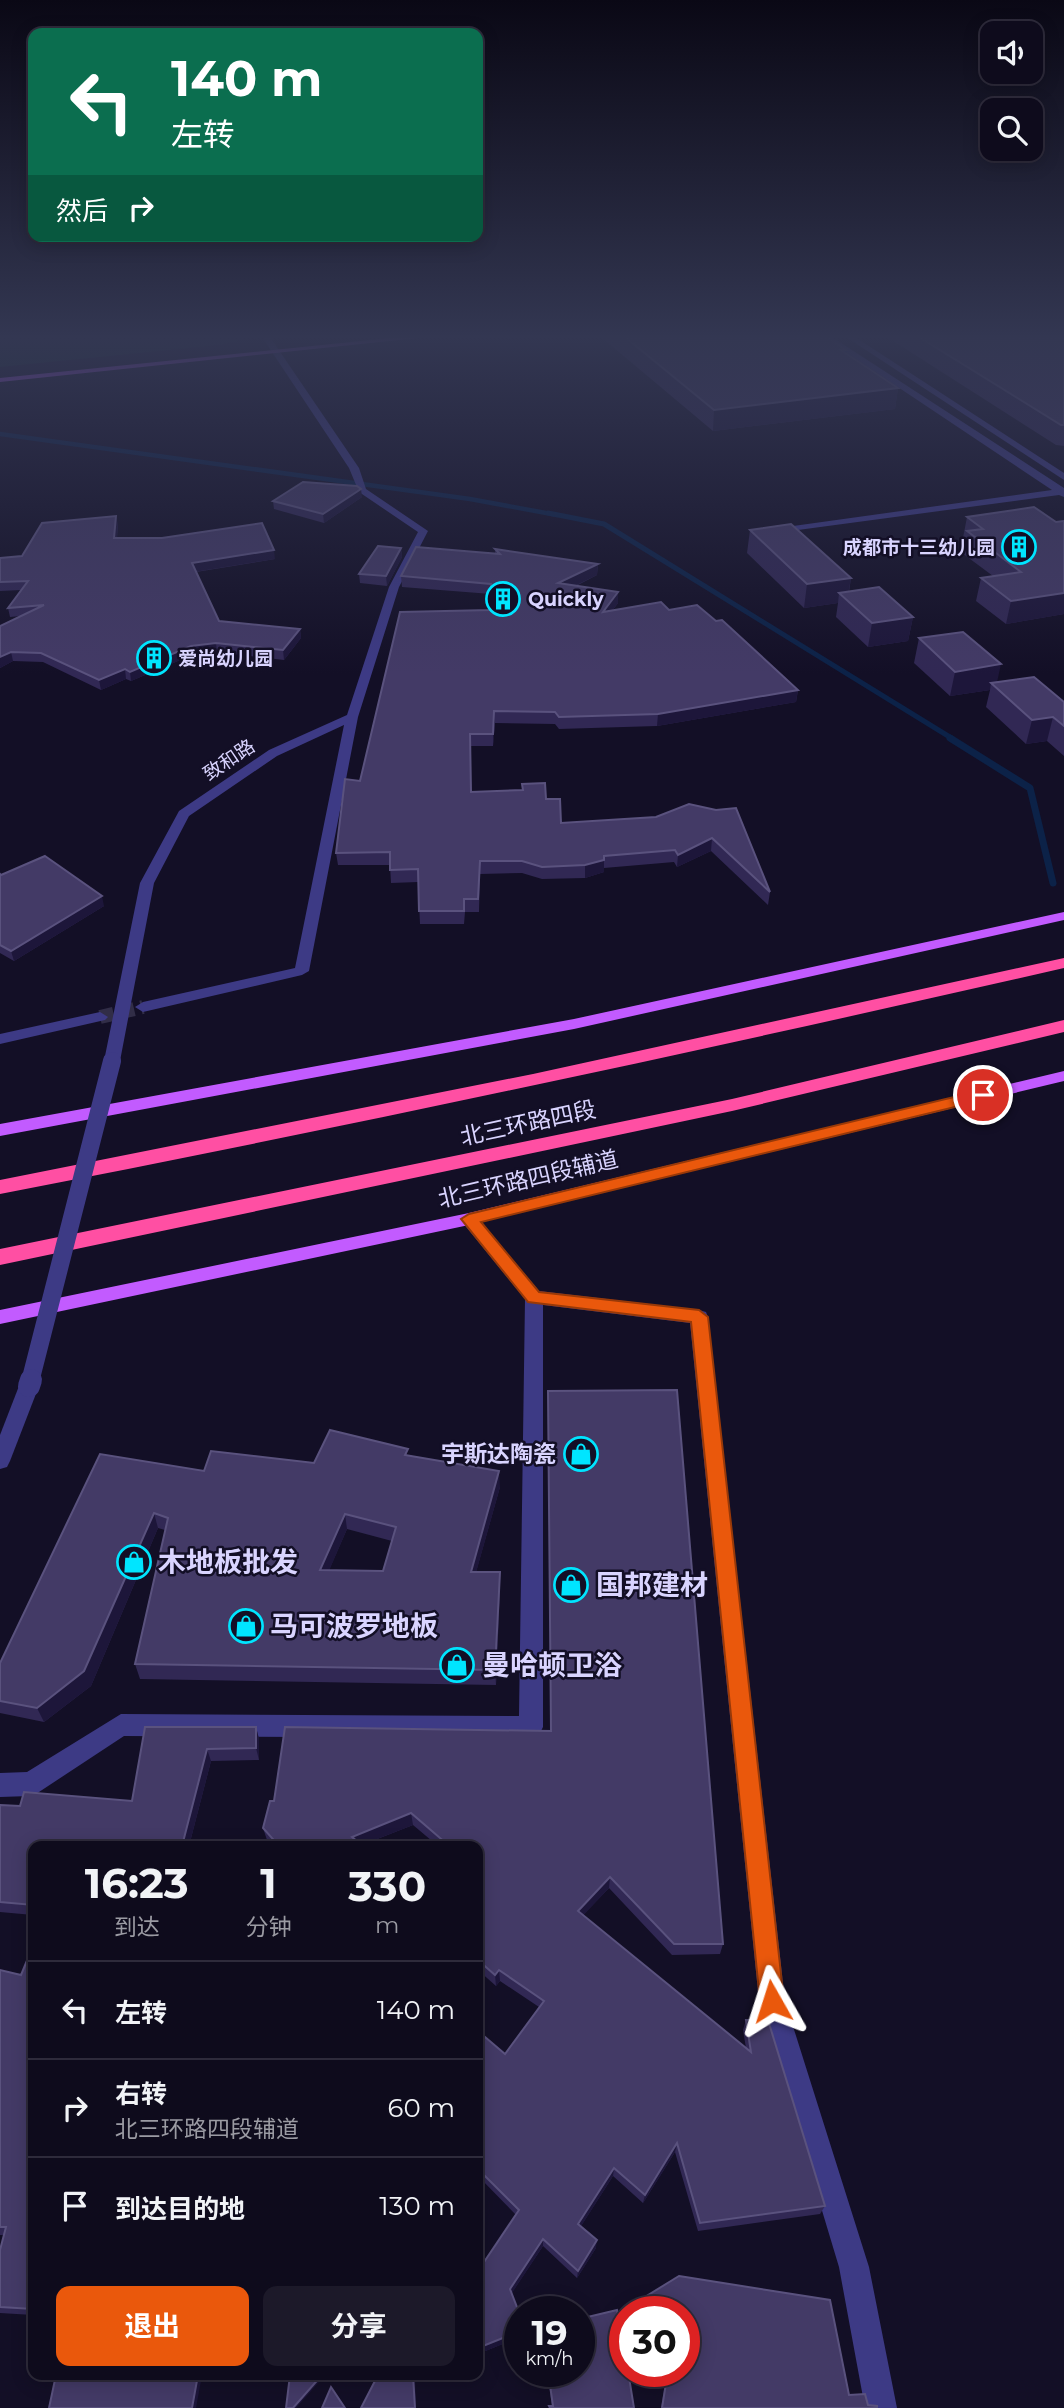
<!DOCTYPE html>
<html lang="zh">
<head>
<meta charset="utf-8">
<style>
	:root { --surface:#0e0b1c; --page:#1c1929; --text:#f1f3f6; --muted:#9b9ba3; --line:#2e2b3b; --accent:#ea580c }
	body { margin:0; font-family:Montserrat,"Noto Sans SC",sans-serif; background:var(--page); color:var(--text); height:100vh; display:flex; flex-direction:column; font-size:26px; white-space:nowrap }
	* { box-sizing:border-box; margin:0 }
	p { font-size:23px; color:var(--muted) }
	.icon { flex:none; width:38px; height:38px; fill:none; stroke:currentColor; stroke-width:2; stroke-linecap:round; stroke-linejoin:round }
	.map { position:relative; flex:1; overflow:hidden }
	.details { position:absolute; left:28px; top:1841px; width:455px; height:539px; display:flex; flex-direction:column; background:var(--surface); border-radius:14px; box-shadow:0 4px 18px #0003,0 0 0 2px var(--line) }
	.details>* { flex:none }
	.top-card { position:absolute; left:28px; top:28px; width:455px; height:214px; border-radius:14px; box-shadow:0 4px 18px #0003,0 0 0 2px var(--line); background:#0b6e4f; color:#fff; overflow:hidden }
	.tools { position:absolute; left:980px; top:21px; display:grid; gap:14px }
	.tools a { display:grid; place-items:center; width:63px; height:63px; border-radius:14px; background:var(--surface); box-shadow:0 4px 18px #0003,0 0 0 2px var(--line); font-size:35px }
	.speed { position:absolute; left:504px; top:2296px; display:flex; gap:14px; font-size:35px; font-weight:700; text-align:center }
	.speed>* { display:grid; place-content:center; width:91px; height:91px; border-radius:50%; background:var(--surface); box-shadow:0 4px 18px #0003,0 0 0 2px var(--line); line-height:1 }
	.speed small { font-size:18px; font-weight:400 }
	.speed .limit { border:10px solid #d22; background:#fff; color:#111 }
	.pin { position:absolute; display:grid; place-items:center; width:60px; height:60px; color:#fff; margin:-30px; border:4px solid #fff; border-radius:50%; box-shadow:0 2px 7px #0007 }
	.me { position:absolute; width:77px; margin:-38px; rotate:354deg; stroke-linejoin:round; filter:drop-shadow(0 0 5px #0008) }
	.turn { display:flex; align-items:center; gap:24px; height:147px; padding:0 28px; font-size:32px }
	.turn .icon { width:91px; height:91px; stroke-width:2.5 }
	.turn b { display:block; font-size:49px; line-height:60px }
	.then { display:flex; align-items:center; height:66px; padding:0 28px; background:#0003; gap:14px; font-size:26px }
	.eta { display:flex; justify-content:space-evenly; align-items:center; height:119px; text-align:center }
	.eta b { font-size:42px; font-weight:700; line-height:49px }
	.action { display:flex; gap:14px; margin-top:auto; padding:14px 28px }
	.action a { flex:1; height:80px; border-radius:14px; background:var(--accent); color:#fff; font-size:28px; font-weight:700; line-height:80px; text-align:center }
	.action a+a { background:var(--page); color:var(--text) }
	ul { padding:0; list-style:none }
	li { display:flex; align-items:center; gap:21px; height:98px; padding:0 28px; border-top:2px solid var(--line) }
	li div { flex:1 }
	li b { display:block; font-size:26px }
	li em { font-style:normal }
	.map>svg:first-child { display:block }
</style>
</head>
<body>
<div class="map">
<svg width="1064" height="2408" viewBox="0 0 1064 2408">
	<rect width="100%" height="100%" fill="#130f26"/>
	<polygon fill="#12302f" points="0,337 246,337 247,339 219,345 0,367"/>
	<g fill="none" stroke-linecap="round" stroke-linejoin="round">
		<polyline stroke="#0c2248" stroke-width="4.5" points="0,434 470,499 557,515"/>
		<polyline stroke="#0c2248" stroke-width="5" points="548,513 604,524 953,739"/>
		<polyline stroke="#0c2248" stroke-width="7" points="950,738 1030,788 1053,883"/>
		<polyline stroke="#312d47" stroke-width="14" stroke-dasharray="14 7" stroke-linecap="butt" points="100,1017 143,1007"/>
		<g fill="#3d3a85" fill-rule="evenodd">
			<polygon points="262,337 270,337 359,468 366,489 428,531 399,587 358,717 309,971 302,975 143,1012 135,1007 143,1002 295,968 344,725 277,756 189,816 154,883 120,1061 112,1066 104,1061 140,883 179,811 269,750 347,715 389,587 418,532 359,492 349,468"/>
			<polygon points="823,337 832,337 1064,488 1064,497 1059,495 783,532 783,528 786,527 1052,490"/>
			<polygon points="846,337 855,337 1064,473 1064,480"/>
			<polygon points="100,1012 108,1017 105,1020 0,1044 0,1034"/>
			<polygon points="469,1213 475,1215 539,1291 699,1310 706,1312 708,1317 785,2001 869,2267 897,2408 865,2408 839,2267 759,2001 690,1323 543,1305 543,1727 539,1735 531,1738 124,1736 39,1792 30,1796 0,1797 0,1773 27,1772 121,1714 519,1716 525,1299 463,1223 460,1219"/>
			<polygon points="29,1378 36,1381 39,1386 10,1461 7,1467 0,1469 0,1435 19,1386 22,1381"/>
		</g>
		<g fill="#c25bff" fill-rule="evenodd">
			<polygon points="399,337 427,337 0,382 0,378"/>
			<polygon points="1064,912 1064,920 574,1029 0,1136 0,1124 574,1019"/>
			<polygon points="1064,1071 1064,1081 469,1225 0,1324 0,1310 469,1213"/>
		</g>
		<g fill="#ff4fa3" fill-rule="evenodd">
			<path d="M 1064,958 L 1064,968 C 710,1049 356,1125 0,1194 L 0,1180 L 533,1074 Z"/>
			<polygon points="1064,1020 1064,1032 732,1111 0,1265 0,1249 732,1099"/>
		</g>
		<polyline stroke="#3d3a85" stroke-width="18" points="30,1382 112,1061"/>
		<polyline stroke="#3d3a85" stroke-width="22" points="29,1386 31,1380"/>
	</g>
	<g fill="#312854" fill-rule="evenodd">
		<polygon points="601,337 826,337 845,353 898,388 895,409 713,431"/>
		<polygon points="887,337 1064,337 1064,446 1056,445"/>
		<polygon points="362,497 324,523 274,509 273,501"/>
		<polygon points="967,517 1056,522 1064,521 1064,614 1006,624 976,601 981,578 993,576 962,553 965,540 963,538"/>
		<polygon points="118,524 117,538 275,559 196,572 219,621 300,629 301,638 284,660 217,652 192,655 131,681 126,679 101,690 43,662 13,661 0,668 0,626 21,616 10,617 8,608 21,590 0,591 0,558 22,556"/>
		<polygon points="750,530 851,578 849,592 913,617 908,641 868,647 836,617 838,603 804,608 747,553"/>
		<polygon points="401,548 402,557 387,586 360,583 359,574"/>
		<polygon points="495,549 598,564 597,575 576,586 618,592 618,603 612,611 669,610 798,690 796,702 657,726 559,729 555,724 495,723 493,746 471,746 471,792 546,799 561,823 656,817 689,804 770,892 768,905 711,851 677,867 674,862 604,868 604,872 585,878 542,879 522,873 480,874 479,912 465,912 464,924 420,924 418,882 391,883 390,865 338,865 336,853 360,781 491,610 491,594 402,587 401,576 495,554"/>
		<polygon points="919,638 997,682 1064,702 1064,756 1047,741 1026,744 986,707 990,690 950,696 914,663"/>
		<polygon points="0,874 104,906 14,961 0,953"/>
		<path d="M 100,1454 L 204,1471 L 408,1456 L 500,1487 L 476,1572 L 500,1587 L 496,1685 L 140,1679 L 135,1664 L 165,1530 L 158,1528 L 91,1686 L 44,1722 L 0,1713 L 0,1663 ZM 347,1529 L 392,1541 L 383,1571 L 329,1570 Z"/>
		<polygon points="145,1727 256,1727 259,1739 259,1760 211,1761 189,1846 33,1846 33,1915 0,1912 0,1805 20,1806 132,1801"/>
		<polygon points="551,1731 723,1944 720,1954 672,1955 609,1888 583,1915 746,2048 743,2030 746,2020 825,2206 820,2214 698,2231 675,2152 643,2203 613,2176 581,2226 596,2248 577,2278 543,2246 511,2294 520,2337 478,2354 478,2271 516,2215 478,2176 478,2031 505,2054 539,2007 500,1981 496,1986 478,1970 478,1846 438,1846 413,1825 362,1845 363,1846 272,1846 267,1840 263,1828"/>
		<polygon points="33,1946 33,2315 0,2313 0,2250 4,2235 0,2235 0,1970 21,1975"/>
		<polygon points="679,2276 830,2300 849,2395 865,2394 868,2405 877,2406 877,2408 661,2408 667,2371 684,2371 684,2312 642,2312 638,2307 640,2300"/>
		<polygon points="547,2371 579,2371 552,2406"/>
	</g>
	<g fill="#1d163a">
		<polygon points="898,388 895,409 713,431 714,410"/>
		<polygon points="361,489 362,497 324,523 323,514"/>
		<polygon points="116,516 118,524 116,547 114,538"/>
		<polygon points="401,548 402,557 387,586 386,576"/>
		<polygon points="274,550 275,559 194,572 192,563"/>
		<polygon points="598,564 597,575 558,594 558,583"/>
		<polygon points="851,578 847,600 839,593 838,603 804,608 807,584"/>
		<polygon points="618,592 618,603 602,624 603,612"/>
		<polygon points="1064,593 1064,614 1006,624 1011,601"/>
		<polygon points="913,617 908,641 868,647 872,623"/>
		<polygon points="300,629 301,638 284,660 283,650"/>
		<polygon points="216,643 217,652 192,655 131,681 130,672 191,646"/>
		<polygon points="11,652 13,661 0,668 0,657"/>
		<polygon points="1001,664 996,687 991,683 990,690 950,696 955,672"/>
		<polygon points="125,669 126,679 101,690 99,680"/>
		<polygon points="798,690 796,702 657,726 658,714"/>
		<polygon points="494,711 495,723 493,746 493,734"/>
		<polygon points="1053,717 1047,741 1026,744 1032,720"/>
		<polygon points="712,838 711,851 677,867 678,855"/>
		<polygon points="604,860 604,872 585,878 585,865"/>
		<polygon points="102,896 104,906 14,961 11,951"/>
		<polygon points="499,1471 500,1487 472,1587 471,1572"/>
		<polygon points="154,1513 158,1528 91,1686 44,1722 37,1708"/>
		<polygon points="345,1514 347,1529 323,1585 320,1570"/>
		<polygon points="500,1572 500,1587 496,1685 495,1670"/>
		<polygon points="256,1727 259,1739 259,1760 256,1748"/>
		<polygon points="207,1749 211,1761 189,1846 182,1846"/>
		<polygon points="411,1813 413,1825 359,1846 352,1837"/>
		<polygon points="610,1877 609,1888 577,1922 578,1911"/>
		<polygon points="499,1970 500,1981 496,1986 495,1975"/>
		<polygon points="677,2143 675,2152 643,2203 645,2195"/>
		<polygon points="614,2168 613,2176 578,2231 578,2224"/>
		<polygon points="543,2239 543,2246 510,2296 510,2289"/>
		<polygon points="597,2240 596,2248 577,2278 578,2271"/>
		<polygon points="520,2331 520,2337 478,2354 478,2348"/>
		<polygon points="198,2375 202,2375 196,2408 192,2408"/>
		<polygon points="322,2375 325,2375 296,2408 293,2408"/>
		<polygon points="413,2375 415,2375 416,2408 415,2408"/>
	</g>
	<g fill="#433a66" stroke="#5a527e" stroke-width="2" fill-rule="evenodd">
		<polygon points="625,337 826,337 846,350 841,350 898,388 714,410"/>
		<polygon points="919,337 1064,337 1064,425 1061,425"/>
		<polygon points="303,482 357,486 361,489 323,514 273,501"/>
		<polygon points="1034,507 1056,522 1064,521 1064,593 1011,601 981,578 1021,572 967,531 983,529 967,517"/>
		<polygon points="116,516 114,538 162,538 262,523 274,550 192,563 219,621 300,629 283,650 216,643 191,646 130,672 125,669 99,680 41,653 11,652 0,657 0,626 44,605 8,608 28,581 0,582 0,558 22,556 42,523"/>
		<polygon points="791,524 851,578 807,584 750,530"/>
		<polygon points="378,546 401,548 386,576 359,574"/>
		<polygon points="416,547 500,554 495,549 598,564 558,583 618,592 603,612 661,602 669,610 697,605 716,621 722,620 798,690 658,714 559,717 555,712 494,711 493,734 470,734 471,792 523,790 522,784 545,783 546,799 560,799 561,823 656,817 689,804 716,810 736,808 770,892 712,838 678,855 675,850 604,856 604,860 585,865 542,867 522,861 480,861 478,899 464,899 464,911 419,911 418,869 390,870 390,852 336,853 345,779 360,781 400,612 491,610 491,584 401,576"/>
		<polygon points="879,587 913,617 872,623 839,593"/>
		<polygon points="963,632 1001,664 955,672 919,638"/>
		<polygon points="1034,677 1064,702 1064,726 1053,717 1032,720 991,683"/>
		<polygon points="45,856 102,896 11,951 0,945 0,874 1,875"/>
		<polygon points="677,1390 723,1944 674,1944 610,1877 578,1911 751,2052 746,2020 768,2020 825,2206 700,2223 677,2143 645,2195 614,2168 578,2224 597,2240 578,2271 543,2239 510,2289 520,2315 520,2331 478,2348 478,2271 519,2210 478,2169 478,2031 505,2054 544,2001 499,1970 495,1975 478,1960 478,1846 445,1846 447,1844 411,1813 352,1837 363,1846 279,1846 263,1828 270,1801 274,1801 285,1727 551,1731 548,1391"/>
		<path d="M 330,1430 L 408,1449 L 405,1455 L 499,1471 L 471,1572 L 500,1572 L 495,1670 L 135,1664 L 168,1518 L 154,1513 L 84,1671 L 37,1708 L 0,1701 L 0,1663 L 100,1454 L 204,1471 L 211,1451 L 314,1463 ZM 345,1514 L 396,1527 L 383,1571 L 320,1570 Z"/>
		<polygon points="145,1727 256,1727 256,1748 207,1749 182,1846 33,1846 33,1905 0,1902 0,1805 20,1806 24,1792 132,1801"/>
		<polygon points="33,1946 33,2309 0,2307 0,2250 6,2227 0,2227 0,1970 21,1975"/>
		<polygon points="679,2276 830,2300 849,2395 865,2394 868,2405 877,2406 877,2408 662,2408 668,2371 684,2371 684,2312 647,2312 640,2300"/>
		<polygon points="617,2310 625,2354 625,2371 628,2371 634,2408 550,2408 549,2406 553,2406 548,2371 579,2371 579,2319"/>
		<polygon points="56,2375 198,2375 192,2408 49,2408"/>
		<polygon points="290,2375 322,2375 293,2408 286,2408"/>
		<polygon points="378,2375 413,2375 415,2408 361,2408"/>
		<polygon points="331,2387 345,2408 322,2408"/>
	</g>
	<linearGradient id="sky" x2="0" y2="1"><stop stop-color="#0a0815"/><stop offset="0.5" stop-color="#333752"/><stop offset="1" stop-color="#333752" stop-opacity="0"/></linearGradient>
	<rect width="1064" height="674" fill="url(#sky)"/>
	<polygon fill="#ea580c" stroke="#983908" stroke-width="2" points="983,1090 988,1092 988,1099 481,1222 539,1292 699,1310 708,1317 784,2001 780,2010 772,2013 763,2010 760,2001 691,1322 528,1302 461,1219 469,1214"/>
	<defs>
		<g id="building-ring" transform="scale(1.75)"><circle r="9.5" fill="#130f26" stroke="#00e5ff" stroke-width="1.5"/><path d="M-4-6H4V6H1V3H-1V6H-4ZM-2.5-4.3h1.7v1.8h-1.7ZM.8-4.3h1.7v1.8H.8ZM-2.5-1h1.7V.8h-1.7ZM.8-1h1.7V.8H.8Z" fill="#00e5ff"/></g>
		<g id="shop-ring" transform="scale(1.75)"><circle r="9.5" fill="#130f26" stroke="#00e5ff" stroke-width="1.5"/><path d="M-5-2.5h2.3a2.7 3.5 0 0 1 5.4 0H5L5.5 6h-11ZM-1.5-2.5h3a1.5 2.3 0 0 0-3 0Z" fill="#00e5ff"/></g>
	</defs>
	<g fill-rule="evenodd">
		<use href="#building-ring" x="1019" y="547"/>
		<use href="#building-ring" x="503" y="599"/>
		<use href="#building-ring" x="154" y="658"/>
		<use href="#shop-ring" x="581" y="1454"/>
		<use href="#shop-ring" x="134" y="1562"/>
		<use href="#shop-ring" x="571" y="1585"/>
		<use href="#shop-ring" x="246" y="1626"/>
		<use href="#shop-ring" x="457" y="1665"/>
	</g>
	<g text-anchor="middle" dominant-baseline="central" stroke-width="5" stroke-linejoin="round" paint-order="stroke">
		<g font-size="19" font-weight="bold" fill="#d9d4ff" stroke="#130f26" text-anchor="start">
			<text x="995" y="547" text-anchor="end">成都市十三幼儿园</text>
			<text x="528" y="599">Quickly</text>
			<text x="178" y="658">爱尚幼儿园</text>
		</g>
		<g font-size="19" fill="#d9d4ff" stroke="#130f26">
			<text transform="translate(229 760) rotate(-34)">致和路</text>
		</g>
		<g font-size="23" fill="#d9d4ff" stroke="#130f26">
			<text transform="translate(528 1123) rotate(-12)">北三环路四段</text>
			<text transform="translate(528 1179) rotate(-13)">北三环路四段辅道</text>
		</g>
		<g font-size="23" font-weight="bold" fill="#d9d4ff" stroke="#130f26" text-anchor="end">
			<text x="556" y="1454">宇斯达陶瓷</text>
		</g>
		<g font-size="28" font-weight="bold" fill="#d9d4ff" stroke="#130f26" text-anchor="start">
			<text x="158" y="1562">木地板批发</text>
			<text x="596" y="1585">国邦建材</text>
			<text x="270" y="1626">马可波罗地板</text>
			<text x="482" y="1665">曼哈顿卫浴</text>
		</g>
	</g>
</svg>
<div class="tools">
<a><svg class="icon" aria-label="sound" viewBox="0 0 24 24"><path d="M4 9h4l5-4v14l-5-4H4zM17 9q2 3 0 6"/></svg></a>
<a><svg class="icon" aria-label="search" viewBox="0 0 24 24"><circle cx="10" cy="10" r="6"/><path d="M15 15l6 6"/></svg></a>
</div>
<div class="speed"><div>19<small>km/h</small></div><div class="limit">30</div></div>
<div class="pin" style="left:983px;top:1095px;background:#d93025"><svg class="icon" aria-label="arrive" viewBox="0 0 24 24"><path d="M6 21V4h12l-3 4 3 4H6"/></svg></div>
<svg class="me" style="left:772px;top:2001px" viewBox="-20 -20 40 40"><path d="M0-17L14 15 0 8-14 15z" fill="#ea580c" stroke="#fff" stroke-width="4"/></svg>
<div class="top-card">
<div class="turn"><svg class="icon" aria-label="left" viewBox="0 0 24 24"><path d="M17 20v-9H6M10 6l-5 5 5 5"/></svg><div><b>140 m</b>左转</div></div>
<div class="then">然后<svg class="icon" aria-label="right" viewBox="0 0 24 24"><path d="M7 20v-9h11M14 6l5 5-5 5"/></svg></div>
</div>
<section class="details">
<div class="eta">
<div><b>16:23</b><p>到达</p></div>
<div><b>1</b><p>分钟</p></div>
<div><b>330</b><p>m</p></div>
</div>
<ul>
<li><svg class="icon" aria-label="left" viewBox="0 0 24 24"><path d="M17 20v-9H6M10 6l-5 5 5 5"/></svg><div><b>左转</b></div><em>140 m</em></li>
<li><svg class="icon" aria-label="right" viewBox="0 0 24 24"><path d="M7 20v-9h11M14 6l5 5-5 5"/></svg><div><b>右转</b><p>北三环路四段辅道</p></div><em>60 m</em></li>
<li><svg class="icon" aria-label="arrive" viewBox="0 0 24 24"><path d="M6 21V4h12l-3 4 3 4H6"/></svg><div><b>到达目的地</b></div><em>130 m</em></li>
</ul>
<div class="action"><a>退出</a><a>分享</a></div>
</section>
</div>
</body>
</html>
